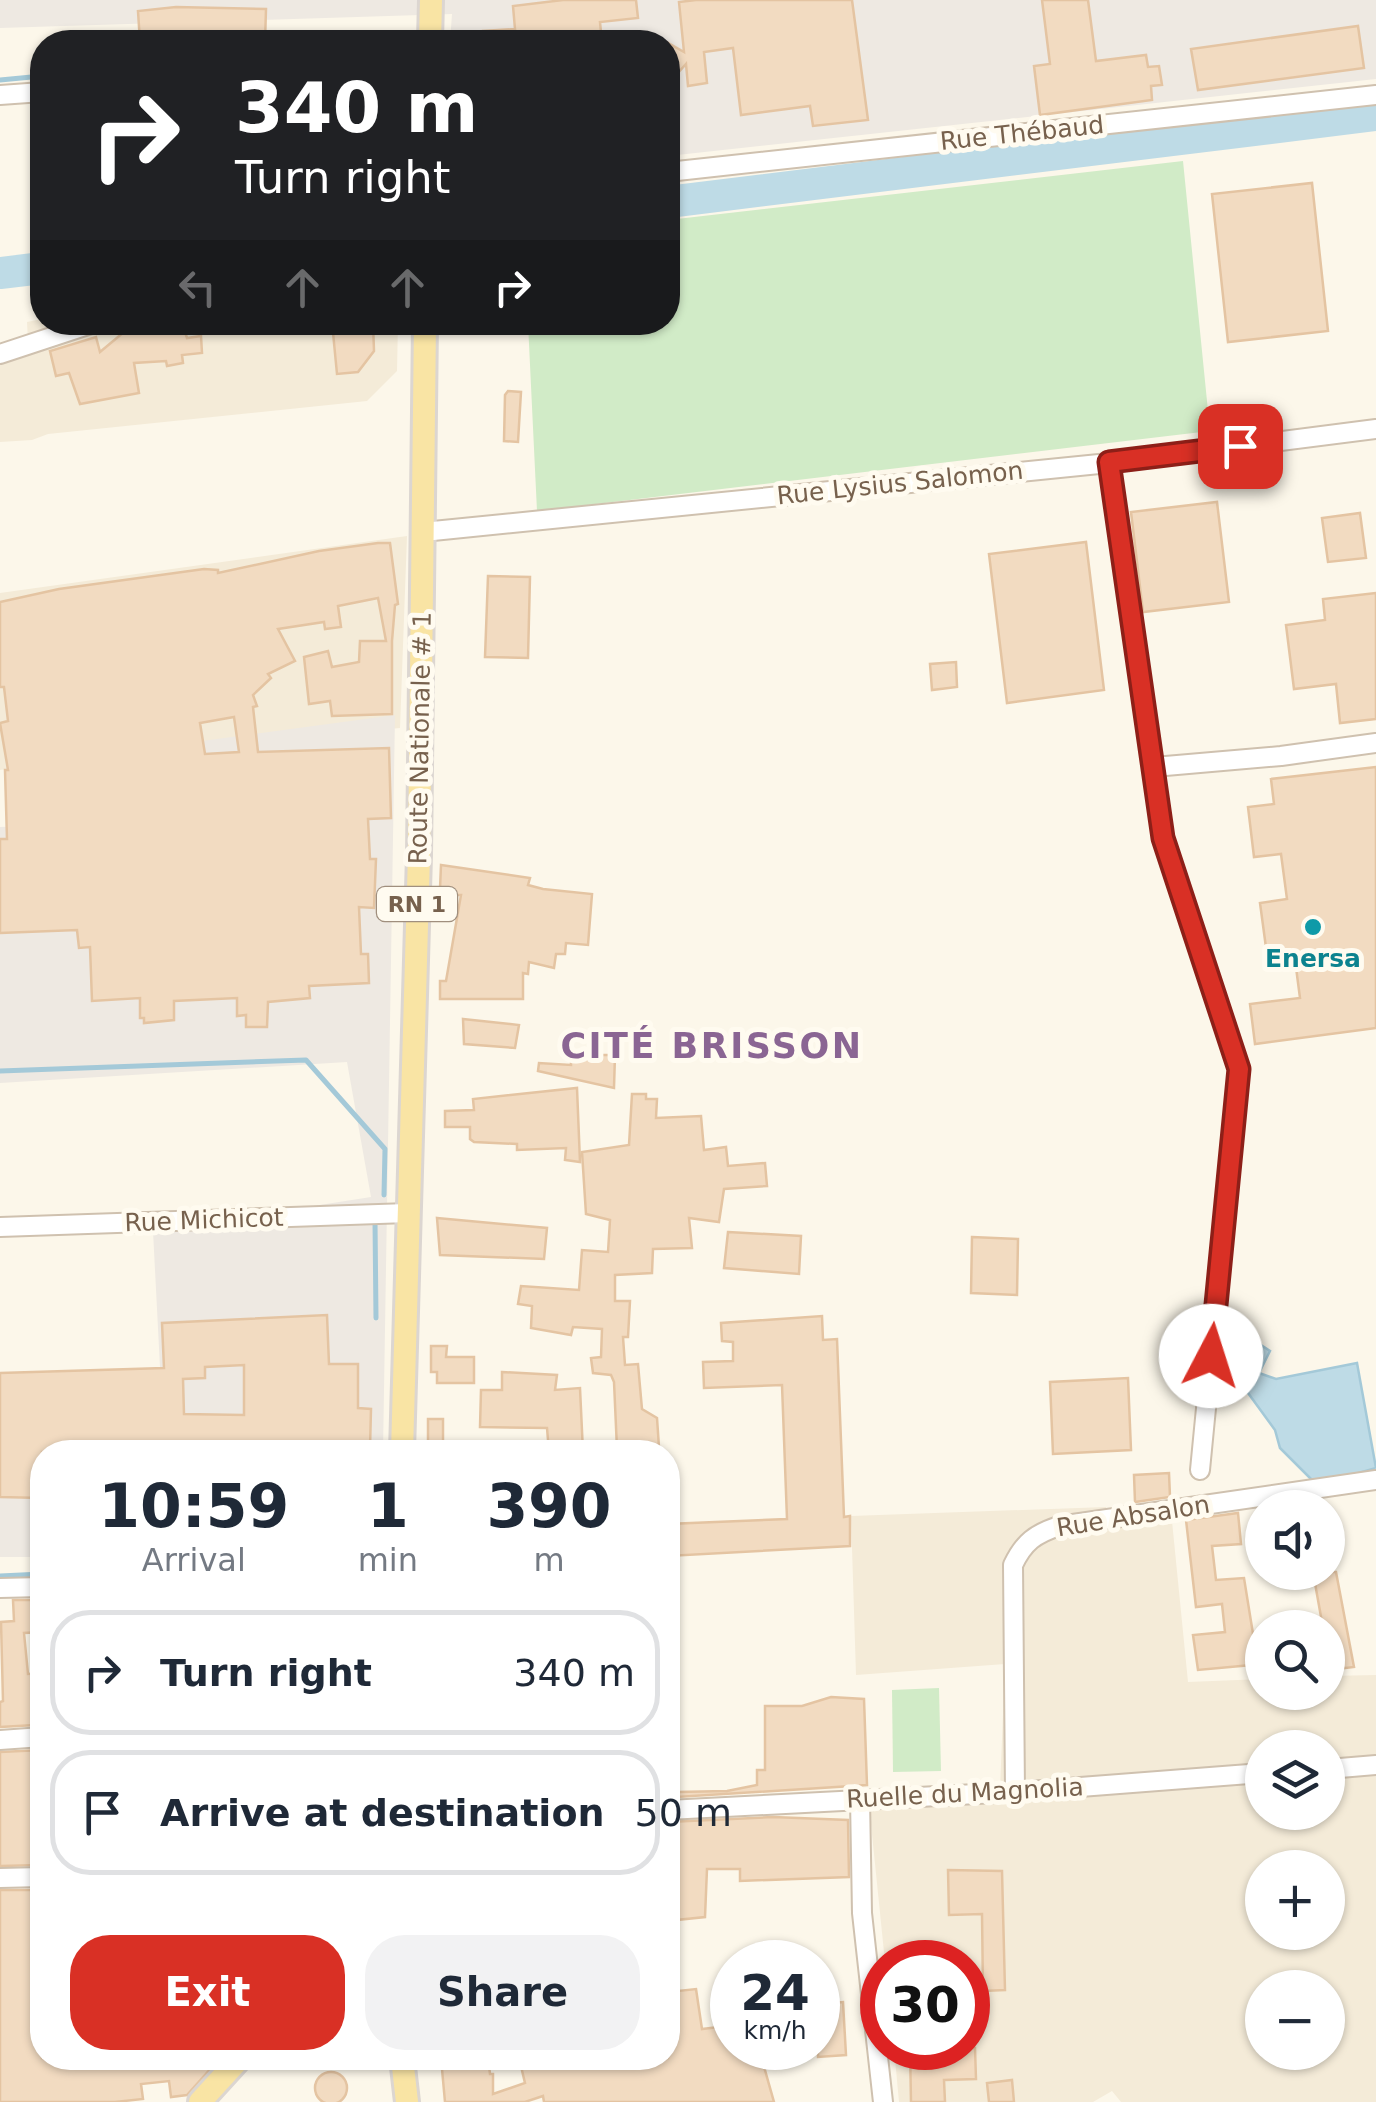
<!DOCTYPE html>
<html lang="en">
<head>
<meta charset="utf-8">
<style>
	:root { --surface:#fff; --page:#f2f2f3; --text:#1f2937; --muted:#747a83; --line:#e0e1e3; --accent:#d93025 }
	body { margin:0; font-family:"DejaVu Sans",sans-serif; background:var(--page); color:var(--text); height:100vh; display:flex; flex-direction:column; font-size:38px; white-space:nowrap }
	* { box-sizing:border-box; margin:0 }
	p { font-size:32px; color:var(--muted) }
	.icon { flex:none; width:55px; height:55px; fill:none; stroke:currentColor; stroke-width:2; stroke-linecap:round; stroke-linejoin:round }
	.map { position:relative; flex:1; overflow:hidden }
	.drawer { position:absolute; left:30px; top:1440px; width:650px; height:630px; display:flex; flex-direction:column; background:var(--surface); border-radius:40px; box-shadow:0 2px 8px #0004 }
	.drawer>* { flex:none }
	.banner { position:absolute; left:30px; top:30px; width:650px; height:305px; border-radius:40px; box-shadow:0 2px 8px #0004; background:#202124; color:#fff; overflow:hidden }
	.controls { position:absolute; left:1245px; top:1490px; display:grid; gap:20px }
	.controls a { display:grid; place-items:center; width:100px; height:100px; border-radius:50%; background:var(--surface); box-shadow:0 2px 8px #0004; font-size:50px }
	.speed { position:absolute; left:710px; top:1940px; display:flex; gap:20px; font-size:50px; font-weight:700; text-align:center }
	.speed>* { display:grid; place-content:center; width:130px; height:130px; border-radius:50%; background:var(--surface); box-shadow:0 2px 8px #0004; line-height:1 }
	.speed small { font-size:25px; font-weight:400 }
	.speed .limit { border:15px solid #d22; background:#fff; color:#111 }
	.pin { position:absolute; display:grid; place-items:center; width:85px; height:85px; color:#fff; margin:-42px; border-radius:20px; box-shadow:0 5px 15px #0006 }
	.me { position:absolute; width:110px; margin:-55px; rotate:5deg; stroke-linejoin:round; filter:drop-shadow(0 0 8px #0008) }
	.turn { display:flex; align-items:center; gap:35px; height:210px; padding:0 40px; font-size:45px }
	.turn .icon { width:130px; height:130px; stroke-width:2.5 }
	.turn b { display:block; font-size:70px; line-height:85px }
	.lanes { display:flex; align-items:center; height:95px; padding:0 40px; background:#0003; justify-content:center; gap:50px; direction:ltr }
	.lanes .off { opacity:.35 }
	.eta { display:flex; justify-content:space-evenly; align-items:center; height:170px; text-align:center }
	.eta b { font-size:60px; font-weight:800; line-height:70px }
	.cta { display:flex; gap:20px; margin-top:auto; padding:20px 40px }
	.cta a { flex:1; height:115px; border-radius:40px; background:var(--accent); color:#fff; font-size:40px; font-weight:800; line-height:115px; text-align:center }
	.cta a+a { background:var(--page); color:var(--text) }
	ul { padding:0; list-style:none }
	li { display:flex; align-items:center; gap:30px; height:125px; margin:0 20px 15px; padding:0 20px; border:5px solid var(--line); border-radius:40px }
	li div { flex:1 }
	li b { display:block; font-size:38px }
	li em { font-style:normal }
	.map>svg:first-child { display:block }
</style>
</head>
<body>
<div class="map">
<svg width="1376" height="2102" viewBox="0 0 1376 2102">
	<rect width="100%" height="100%" fill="#fcf7ea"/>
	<g fill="#f4ebd8" fill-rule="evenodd">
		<polygon points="42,319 42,322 398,323 397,371 367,401 48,434 32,440 0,442 0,347 28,341 27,322"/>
		<polygon points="407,536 400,728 100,756 0,770 0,593"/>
		<path d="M 1106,1507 L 1106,1527 L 1172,1521 L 1188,1682 L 1262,1679 L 1262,1692 L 1328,1692 L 1328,1676 L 1376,1675 L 1376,2102 L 1121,2102 L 1112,2091 L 1093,2102 L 899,2102 L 894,2048 L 968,2048 L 968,1962 L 885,1962 L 868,1795 L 1000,1789 L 1005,1664 L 856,1675 L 851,1516 ZM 1262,1748 L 1328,1748 L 1328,1812 L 1262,1812 ZM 1262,1868 L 1328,1868 L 1328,1932 L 1262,1932 ZM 1262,1988 L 1328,1988 L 1328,2052 L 1262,2052 Z"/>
	</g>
	<g fill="#eee9e2">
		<polygon points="0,0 1376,0 1376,79 668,156 668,42 450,42 452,14 0,28"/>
		<polygon points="395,715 383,1452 42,1452 42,1557 0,1557 0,1406 162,1406 153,1231 371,1197 347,1062 0,1083 0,827 28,826 23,765"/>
	</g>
	<g fill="#d1ebc7">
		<polygon points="1183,161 1210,431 537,511 528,323 668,322 668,220"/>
		<polygon points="939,1688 941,1771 893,1772 892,1690"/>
	</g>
	<polygon fill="#bedbe6" stroke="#a4c9d8" stroke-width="2.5" points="1261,1345 1270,1351 1259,1373 1276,1379 1357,1363 1376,1468 1317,1485 1280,1448 1275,1430 1243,1386"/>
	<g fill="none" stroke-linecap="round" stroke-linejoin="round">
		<g stroke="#a4c9d8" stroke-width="5">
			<polyline points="0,80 42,76"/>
			<polyline points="0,1071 306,1060 385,1149 384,1195"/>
			<polyline points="375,1221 376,1318"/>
			<polyline points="0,1576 42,1574"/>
		</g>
		<g stroke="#bedbe6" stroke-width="32">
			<polyline points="668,202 1376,115"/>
			<polyline points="0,273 42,268"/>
		</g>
	</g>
	<g fill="#f2dbc1" stroke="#e4c4a2" stroke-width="2.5" fill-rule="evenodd">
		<polygon points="563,0 636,0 638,18 600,22 602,42 483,42 483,31 515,29 513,6"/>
		<polygon points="696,0 852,0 868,120 813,126 810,106 741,115 733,48 704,52 707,83 688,86 686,64 668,84 668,43 684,52 679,2"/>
		<polygon points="1042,0 1088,0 1096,61 1146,55 1148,67 1159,66 1162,85 1151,86 1152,100 1040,115 1034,66 1050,64"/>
		<polygon points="176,7 266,9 265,42 140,42 138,11"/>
		<polygon points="1358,26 1364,68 1198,90 1191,49"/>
		<polygon points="1312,183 1328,331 1228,342 1212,194"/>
		<polygon points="122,322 177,322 178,328 183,326 187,338 201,336 202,353 182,355 183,363 167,366 166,361 134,363 139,393 80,404 69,373 56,376 50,351 96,337 100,352 124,332"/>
		<polygon points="332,322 373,322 374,351 358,372 337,374"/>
		<polygon points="508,391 521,392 518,442 504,441 505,395"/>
		<polygon points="1217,502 1229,602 1143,612 1131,512"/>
		<polygon points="1360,513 1366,558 1328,562 1322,518"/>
		<polygon points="1086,542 1104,690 1007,703 989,554"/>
		<path d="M 378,543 L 390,543 L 398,604 L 395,605 L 392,641 L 392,714 L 332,716 L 330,701 L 309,704 L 304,657 L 328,651 L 332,667 L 359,662 L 360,641 L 386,641 L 378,598 L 338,606 L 341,627 L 325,629 L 324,622 L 278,629 L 295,661 L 268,674 L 271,678 L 253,695 L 257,706 L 253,707 L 258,752 L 389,748 L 391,818 L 368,819 L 370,859 L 376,859 L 374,908 L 359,907 L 361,954 L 368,954 L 369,983 L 309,986 L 310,998 L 268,1002 L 267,1027 L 246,1027 L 246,1015 L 237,1016 L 237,998 L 174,1001 L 174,1020 L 144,1023 L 144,1018 L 140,1018 L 140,998 L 92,1001 L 90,947 L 79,948 L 77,930 L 0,933 L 0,839 L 7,839 L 5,770 L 8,770 L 0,723 L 8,721 L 4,687 L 0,687 L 0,602 L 59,589 L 204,569 L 218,570 L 218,573 L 319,551 ZM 234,717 L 239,752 L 205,754 L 200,723 Z"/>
		<polygon points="488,576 530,577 528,658 485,657"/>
		<polygon points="1376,593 1376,719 1340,723 1336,684 1294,689 1286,625 1325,620 1323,599"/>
		<polygon points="956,662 957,687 932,690 930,664"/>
		<polygon points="1376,767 1376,1028 1255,1044 1250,1004 1300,998 1294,952 1267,955 1260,903 1287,899 1281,854 1254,857 1248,807 1274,804 1271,779"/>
		<polygon points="441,865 530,878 528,885 543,889 592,894 588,945 566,943 565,954 556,954 554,968 529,962 528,974 523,973 523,999 440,999 440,981 446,981 461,895 446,895 446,889 440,889"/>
		<polygon points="463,1019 519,1025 515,1048 464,1044"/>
		<polygon points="591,1055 615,1055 614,1088 538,1071 539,1063 571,1065 571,1059 590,1059"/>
		<polygon points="577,1088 580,1162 565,1160 566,1148 517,1150 517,1144 474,1142 470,1139 470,1127 445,1127 445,1111 474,1110 473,1099"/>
		<polygon points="632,1094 646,1094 646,1099 657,1099 656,1118 701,1116 704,1150 726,1147 728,1166 765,1163 767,1186 724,1189 719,1222 689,1218 692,1248 653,1249 652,1273 615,1275 615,1301 630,1301 628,1337 623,1337 625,1365 638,1364 642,1409 657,1418 659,1447 617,1449 614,1382 611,1375 593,1373 591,1358 601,1357 602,1329 573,1327 571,1335 531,1328 532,1306 518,1304 521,1286 579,1290 582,1250 608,1252 610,1220 586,1214 582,1152 629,1145"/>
		<polygon points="437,1218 547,1228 544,1259 440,1255"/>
		<polygon points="728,1232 801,1236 799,1274 724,1268"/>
		<polygon points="972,1237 1018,1239 1017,1295 971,1293"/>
		<path d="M 327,1315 L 329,1364 L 358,1364 L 358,1408 L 371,1409 L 370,1448 L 348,1448 L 348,1452 L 42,1452 L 42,1498 L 0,1497 L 0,1373 L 164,1368 L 162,1323 ZM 244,1365 L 244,1415 L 184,1414 L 183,1379 L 205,1378 L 205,1367 Z"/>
		<polygon points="822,1316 823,1340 837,1339 844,1517 850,1516 850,1546 668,1556 668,1524 787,1519 782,1385 704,1388 703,1362 733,1361 733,1342 722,1341 721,1323"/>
		<polygon points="431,1346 447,1346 446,1357 474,1357 474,1383 437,1383 437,1372 431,1372"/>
		<polygon points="502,1372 557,1375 555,1390 580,1388 583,1452 549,1452 547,1428 480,1427 481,1390 502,1390"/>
		<polygon points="1128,1378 1131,1450 1053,1454 1050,1382"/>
		<rect x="428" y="1419" width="15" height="33"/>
		<polygon points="1169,1473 1170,1497 1135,1502 1134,1475"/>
		<polygon points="1238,1513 1241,1544 1212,1546 1216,1580 1244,1578 1254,1640 1262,1639 1262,1664 1198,1670 1193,1635 1225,1632 1222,1604 1196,1607 1186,1520"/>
		<polygon points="1313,1572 1336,1572 1354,1667 1328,1670 1328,1628 1323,1628"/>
		<polygon points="42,1600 42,1632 24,1633 28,1674 42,1673 42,1697 34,1697 35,1725 0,1727 0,1702 3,1701 1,1622 14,1621 13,1600"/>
		<polygon points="831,1697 864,1699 867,1785 677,1797 677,1792 727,1791 757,1785 757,1770 765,1770 765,1706 802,1706"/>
		<polygon points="42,1750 42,1865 0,1866 0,1752"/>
		<polygon points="773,1817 848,1820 849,1877 740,1881 740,1869 707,1869 705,1917 676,1920 676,1897 668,1898 668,1822"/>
		<polygon points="948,1870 1002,1871 1005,1990 983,1991 982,1914 949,1915"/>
		<polygon points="42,1890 42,2058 220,2058 187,2095 171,2097 169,2081 141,2084 143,2099 115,2102 0,2102 0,1890"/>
		<polygon points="696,1989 702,2029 726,2026 732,2048 745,2048 748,2060 761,2056 774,2102 544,2102 543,2096 525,2102 445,2102 441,2058 488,2058 490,2074 493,2074 493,2094 525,2083 519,2058 668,2058 668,1992"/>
		<polygon points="843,2002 846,2055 818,2057 818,2004"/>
		<polygon points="975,2048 976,2079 944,2080 945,2102 911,2102 910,2049"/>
		<circle cx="331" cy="2088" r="16"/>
		<polygon points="1012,2080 1014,2102 989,2102 987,2083"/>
	</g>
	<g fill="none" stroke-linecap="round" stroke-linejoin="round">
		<g stroke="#cfc1af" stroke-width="22">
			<g id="minor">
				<polyline points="0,95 42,92"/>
				<polyline points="668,172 1376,95"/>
				<polyline points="0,354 97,322"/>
				<polyline points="1109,463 1163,838 1239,1069 1200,1470"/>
				<polyline points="423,532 1109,463 1376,429"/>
				<polyline points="1154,767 1281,756 1376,743"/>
				<polyline points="0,1227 408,1213"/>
				<polyline points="0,1588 42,1587"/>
				<polyline points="0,1740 42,1737"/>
				<polyline points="1328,1769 1376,1765"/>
				<path d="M 1015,1792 L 1013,1565 C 1024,1542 1035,1534 1059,1526 L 1376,1480"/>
				<polyline points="860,1799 862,1913 883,2102"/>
				<polyline points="668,1810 1015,1792 1262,1773"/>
				<polyline points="0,1878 42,1877"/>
			</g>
		</g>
		<g stroke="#dcd6d1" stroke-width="28">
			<g id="major">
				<polyline points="430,42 431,0"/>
				<polyline points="402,1452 419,855 425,322"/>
				<polyline points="402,2058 407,2102"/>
				<polyline points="200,2102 240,2058"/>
			</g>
		</g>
		<use href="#minor" stroke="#fff" stroke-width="18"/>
		<use href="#major" stroke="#f9e4a4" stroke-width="22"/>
	</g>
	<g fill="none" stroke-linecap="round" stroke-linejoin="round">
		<g stroke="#8d1f18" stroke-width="25">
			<polyline id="route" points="1211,1356 1239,1069 1163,838 1109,462 1240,446"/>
		</g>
		<use href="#route" stroke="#d93025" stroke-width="18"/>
	</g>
	<circle fill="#0f9aa8" stroke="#fffbf0" stroke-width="4" cx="1313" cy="927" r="10"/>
	<g text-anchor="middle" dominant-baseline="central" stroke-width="10" stroke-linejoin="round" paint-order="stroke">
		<rect fill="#fffbf0" stroke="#a08f7e" stroke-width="2.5" x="377" y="887" width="80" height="34" rx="8"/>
		<g font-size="22" font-weight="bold" fill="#77614d">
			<text x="417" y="904">RN 1</text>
		</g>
		<g font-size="25" fill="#77614d" stroke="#fffbf0">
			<text transform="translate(1022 133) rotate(-6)">Rue Thébaud</text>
			<text transform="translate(900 483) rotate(-6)">Rue Lysius Salomon</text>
			<text transform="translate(420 738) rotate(-89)">Route Nationale # 1</text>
			<text transform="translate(204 1220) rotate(-2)">Rue Michicot</text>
			<text transform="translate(1133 1516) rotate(-9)">Rue Absalon</text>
			<text transform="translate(965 1793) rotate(-3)">Ruelle du Magnolia</text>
		</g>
		<g font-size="25" font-weight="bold" fill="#0d838f" stroke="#fffbf0">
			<text x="1313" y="958">Enersa</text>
		</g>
		<g font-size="35" font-weight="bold" letter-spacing="2.5" fill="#8a6593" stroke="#fffbf0">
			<text x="712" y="1046">CITÉ BRISSON</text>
		</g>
	</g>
</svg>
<div class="controls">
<a><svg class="icon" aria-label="sound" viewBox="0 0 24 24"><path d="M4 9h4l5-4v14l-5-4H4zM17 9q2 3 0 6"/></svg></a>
<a><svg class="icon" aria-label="search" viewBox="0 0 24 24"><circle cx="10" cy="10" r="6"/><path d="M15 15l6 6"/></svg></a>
<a><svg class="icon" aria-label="layers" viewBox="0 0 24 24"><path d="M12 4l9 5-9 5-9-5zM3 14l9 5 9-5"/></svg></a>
<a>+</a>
<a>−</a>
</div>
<div class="speed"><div>24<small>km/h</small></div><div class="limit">30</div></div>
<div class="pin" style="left:1240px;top:446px;background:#d93025"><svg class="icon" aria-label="arrive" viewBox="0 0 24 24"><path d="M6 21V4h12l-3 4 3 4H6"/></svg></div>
<svg class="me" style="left:1211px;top:1356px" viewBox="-20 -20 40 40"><circle r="19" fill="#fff"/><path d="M0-13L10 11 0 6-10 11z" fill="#d93025"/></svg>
<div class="banner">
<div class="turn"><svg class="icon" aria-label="right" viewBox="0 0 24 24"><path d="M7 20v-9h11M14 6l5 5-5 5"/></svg><div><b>340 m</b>Turn right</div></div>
<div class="lanes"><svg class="icon off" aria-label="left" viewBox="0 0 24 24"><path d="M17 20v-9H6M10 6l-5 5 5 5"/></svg><svg class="icon off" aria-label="ahead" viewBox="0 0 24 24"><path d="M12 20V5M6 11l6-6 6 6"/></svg><svg class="icon off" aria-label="ahead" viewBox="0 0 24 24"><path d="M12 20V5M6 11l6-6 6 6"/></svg><svg class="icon" aria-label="right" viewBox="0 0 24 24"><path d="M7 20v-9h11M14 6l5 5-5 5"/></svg></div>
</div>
<section class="drawer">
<div class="eta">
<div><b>10:59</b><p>Arrival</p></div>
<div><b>1</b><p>min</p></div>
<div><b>390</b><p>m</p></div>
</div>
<ul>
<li><svg class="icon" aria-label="right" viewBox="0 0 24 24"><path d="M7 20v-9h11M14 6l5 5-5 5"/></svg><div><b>Turn right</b></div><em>340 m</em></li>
<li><svg class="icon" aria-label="arrive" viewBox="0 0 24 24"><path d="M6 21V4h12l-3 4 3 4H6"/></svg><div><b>Arrive at destination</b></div><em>50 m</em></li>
</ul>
<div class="cta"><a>Exit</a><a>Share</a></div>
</section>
</div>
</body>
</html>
